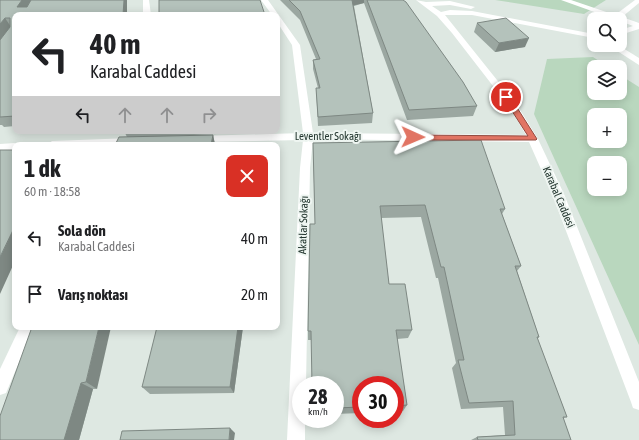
<!DOCTYPE html>
<html lang="tr">
<head>
<meta charset="utf-8">
<style>
	:root { --surface:#fff; --page:#f2f2f2; --text:#202124; --muted:#757577 }
	body { margin:0; font-family:"Asap Condensed",sans-serif; background:var(--page); color:var(--text); height:100vh; display:flex; flex-direction:column; font-size:15px; white-space:nowrap }
	* { box-sizing:border-box; margin:0 }
	p { font-size:13px; color:var(--muted) }
	.icon { flex:none; width:22px; height:22px; fill:none; stroke:currentColor; stroke-width:2; stroke-linecap:round; stroke-linejoin:round }
	.map { position:relative; flex:1; overflow:hidden }
	.sheet { position:absolute; left:12px; top:142px; width:268px; height:188px; display:flex; flex-direction:column; background:var(--surface); border-radius:8px; box-shadow:0 2px 10px #0003 }
	.sheet>* { flex:none }
	.hud { position:absolute; left:12px; top:12px; width:268px; height:122px; border-radius:8px; box-shadow:0 2px 10px #0003; background:#fff; color:var(--text); overflow:hidden }
	.controls { position:absolute; left:587px; top:12px; display:grid; gap:8px }
	.controls a { display:grid; place-items:center; width:40px; height:40px; border-radius:8px; background:var(--surface); box-shadow:0 2px 10px #0003; font-size:20px }
	.speed { position:absolute; left:292px; top:376px; display:flex; gap:8px; font-size:20px; font-weight:700; text-align:center }
	.speed>* { display:grid; place-content:center; width:52px; height:52px; border-radius:50%; background:var(--surface); box-shadow:0 2px 10px #0003; line-height:1 }
	.speed small { font-size:10px; font-weight:400 }
	.speed .limit { border:6px solid #d22; background:#fff; color:#111 }
	.pin { position:absolute; display:grid; place-items:center; width:34px; height:34px; color:#fff; margin:-17px; border:2px solid #fff; border-radius:50%; box-shadow:0 1px 4px #0007 }
	.me { position:absolute; width:44px; margin:-22px; rotate:91deg; stroke-linejoin:round; filter:drop-shadow(0 0 3px #0008) }
	.turn { display:flex; align-items:center; gap:14px; height:84px; padding:0 12px; font-size:18px }
	.turn .icon { width:52px; height:52px; stroke-width:2.5 }
	.turn b { display:block; font-size:28px; line-height:34px }
	.lanes { display:flex; align-items:center; height:38px; padding:0 12px; background:#0003; justify-content:center; gap:20px; direction:ltr }
	.lanes .off { opacity:.35 }
	.round { display:grid; place-items:center; flex:none; width:42px; height:42px; border-radius:8px; background:var(--page) }
	.headline { display:flex; align-items:center; justify-content:space-between; height:68px; padding:0 12px }
	h1 { font-size:24px; font-weight:700; line-height:30px }
	ul { padding:0; list-style:none }
	li { display:flex; align-items:center; gap:12px; height:56px; padding:0 12px }
	li div { flex:1 }
	li b { display:block; font-size:15px }
	li em { font-style:normal }
	.map>svg:first-child { display:block }
</style>
</head>
<body>
<div class="map">
<svg width="639" height="440" viewBox="0 0 639 440">
	<rect width="100%" height="100%" fill="#dee8e2"/>
	<g fill="#b9d7be" fill-rule="evenodd">
		<polygon points="495,0 606,0 584,14"/>
		<path d="M 593,57 L 608,67 L 594,67 L 594,93 L 620,93 L 620,75 L 639,87 L 639,345 L 534,114 L 547,59 ZM 594,115 L 620,115 L 620,141 L 594,141 ZM 594,163 L 620,163 L 620,189 L 594,189 Z"/>
	</g>
	<g fill="none" stroke-linecap="round" stroke-linejoin="round">
		<g fill="#fff" fill-rule="evenodd">
			<polygon points="143,0 149,0 151,15 143,15"/>
			<polygon points="261,0 268,0 300,45 313,133 526,135 510,108 452,33 437,16 416,0 426,2 450,1 475,7 471,9 450,5 432,6 441,12 450,10 472,11 594,34 594,38 472,15 445,15 517,105 538,139 564,194 639,382 639,410 633,408 631,402 552,194 529,142 313,139 310,168 306,385 301,385 301,419 305,419 305,440 287,440 300,168 303,140 199,142 194,139 199,136 303,133 292,45 277,22 277,15 272,15"/>
			<polygon points="561,0 571,0 615,15 635,0 639,0 639,3 622,17 639,23 639,29 620,35 620,30 633,26 620,21 620,19 614,19"/>
			<polygon points="608,45 618,45 639,58 639,65"/>
			<polygon points="132,138 137,141 136,143 47,145 52,141"/>
			<polygon points="15,143 19,145 15,145 15,151 0,152 0,144"/>
			<polygon points="20,327 34,327 6,393 0,395 0,369"/>
		</g>
	</g>
	<g fill="#9ba7a1">
		<polygon points="0,0 127,0 127,15 15,15 15,126 4,127 2,125 0,125"/>
		<polygon points="280,0 403,0 477,106 473,116 407,120 364,3 354,6 373,113 372,123 318,126 316,88 318,88 313,69 313,60 316,59 300,20"/>
		<polygon points="477,23 525,47 495,52 474,32"/>
		<polygon points="124,131 218,131 217,134 170,136 213,135 215,145 115,145 127,137"/>
		<polygon points="313,143 505,209 502,214 521,266 517,271 539,337 537,339 567,417 563,418 571,440 471,440 477,437 505,435 503,407 461,409 452,368 456,363 438,278 436,278 421,217 381,218 389,284 412,330 408,338 397,339 407,405 403,411 395,412 395,385 361,385 361,413 335,414 335,385 311,340 308,340 308,331 315,224"/>
		<polygon points="32,327 97,389 93,389 79,440 0,440"/>
		<polygon points="243,327 234,393 150,394 142,387"/>
	</g>
	<g fill="#7e8883">
		<polygon points="22,0 33,0 23,15 17,7"/>
		<polygon points="124,0 127,0 127,15 123,15"/>
		<polygon points="352,0 364,0 364,3 351,6"/>
		<polygon points="5,18 11,27 0,42 0,24"/>
		<polygon points="529,38 525,47 495,52 499,43"/>
		<polygon points="213,135 215,144 215,145 211,145"/>
		<polygon points="15,226 15,261 0,294 0,257"/>
		<polygon points="99,327 111,327 97,389 86,382"/>
		<polygon points="238,327 243,327 234,393 230,387"/>
		<polygon points="81,383 93,389 79,440 64,440"/>
		<polygon points="230,428 235,433 234,440 229,440"/>
	</g>
	<g fill="#b4c2bb" stroke="#7e8883">
		<polygon points="0,0 22,0 17,7 27,7 31,0 124,0 123,15 15,15 15,116 0,117 0,40 10,27 10,18 5,18 0,24"/>
		<polygon points="159,0 260,0 265,15 159,15"/>
		<polygon points="289,0 352,0 373,113 318,117 316,88 320,88 313,60 320,59 300,11"/>
		<polygon points="367,0 403,0 406,2 463,82 477,106 409,110"/>
		<polygon points="506,18 529,38 499,43 477,23"/>
		<polygon points="213,135 211,145 115,145 119,137"/>
		<polygon points="481,140 505,209 500,209 521,266 515,266 539,337 537,337 567,417 563,417 571,440 478,440 477,437 515,435 513,401 469,403 458,360 464,360 444,267 441,267 425,205 380,206 389,284 405,284 412,330 396,330 407,405 395,406 395,385 361,385 361,407 335,408 335,385 312,385 311,331 308,331 310,224 315,224 313,143"/>
		<polygon points="0,150 15,150 15,226 0,257"/>
		<polygon points="32,327 99,327 86,382 81,383 64,440 0,440 0,416"/>
		<polygon points="157,327 238,327 230,387 142,387"/>
		<polygon points="230,428 229,440 120,440 122,431"/>
	</g>
	<polygon fill="#e17463" stroke="#924b40" points="504,95 509,95 537,139 536,140 413,140 409,137 413,135 528,136 503,97"/>
	<g text-anchor="middle" dominant-baseline="central" stroke-width="4" stroke-linejoin="round" paint-order="stroke">
		<g font-size="11" fill="#22352e" stroke="#eef5f1">
			<text x="328" y="136">Leventler Sokağı</text>
			<text transform="translate(559 197) rotate(67)">Karabal Caddesi</text>
			<text transform="translate(303 225) rotate(-88)">Akatlar Sokağı</text>
		</g>
	</g>
</svg>
<div class="controls">
<a><svg class="icon" aria-label="search" viewBox="0 0 24 24"><circle cx="10" cy="10" r="6"/><path d="M15 15l6 6"/></svg></a>
<a><svg class="icon" aria-label="layers" viewBox="0 0 24 24"><path d="M12 4l9 5-9 5-9-5zM3 14l9 5 9-5"/></svg></a>
<a>+</a>
<a>−</a>
</div>
<div class="speed"><div>28<small>km/h</small></div><div class="limit">30</div></div>
<div class="pin" style="left:506px;top:97px;background:#d93025"><svg class="icon" aria-label="arrive" viewBox="0 0 24 24"><path d="M6 21V4h12l-3 4 3 4H6"/></svg></div>
<svg class="me" style="left:413px;top:137px" viewBox="-20 -20 40 40"><path d="M0-17L14 15 0 8-14 15z" fill="#e17463" stroke="#fff" stroke-width="4"/></svg>
<div class="hud">
<div class="turn"><svg class="icon" aria-label="left" viewBox="0 0 24 24"><path d="M17 20v-9H6M10 6l-5 5 5 5"/></svg><div><b>40 m</b>Karabal Caddesi</div></div>
<div class="lanes"><svg class="icon" aria-label="left" viewBox="0 0 24 24"><path d="M17 20v-9H6M10 6l-5 5 5 5"/></svg><svg class="icon off" aria-label="ahead" viewBox="0 0 24 24"><path d="M12 20V5M6 11l6-6 6 6"/></svg><svg class="icon off" aria-label="ahead" viewBox="0 0 24 24"><path d="M12 20V5M6 11l6-6 6 6"/></svg><svg class="icon off" aria-label="right" viewBox="0 0 24 24"><path d="M7 20v-9h11M14 6l5 5-5 5"/></svg></div>
</div>
<section class="sheet">
<div class="headline"><div><h1>1 dk</h1><p>60 m · 18:58</p></div><a class="round" style="background:#d93025;color:#fff"><svg class="icon" aria-label="close" viewBox="0 0 24 24"><path d="M6 6l12 12M18 6L6 18"/></svg></a></div>
<ul>
<li><svg class="icon" aria-label="left" viewBox="0 0 24 24"><path d="M17 20v-9H6M10 6l-5 5 5 5"/></svg><div><b>Sola dön</b><p>Karabal Caddesi</p></div><em>40 m</em></li>
<li><svg class="icon" aria-label="arrive" viewBox="0 0 24 24"><path d="M6 21V4h12l-3 4 3 4H6"/></svg><div><b>Varış noktası</b></div><em>20 m</em></li>
</ul>
</section>
</div>
</body>
</html>
